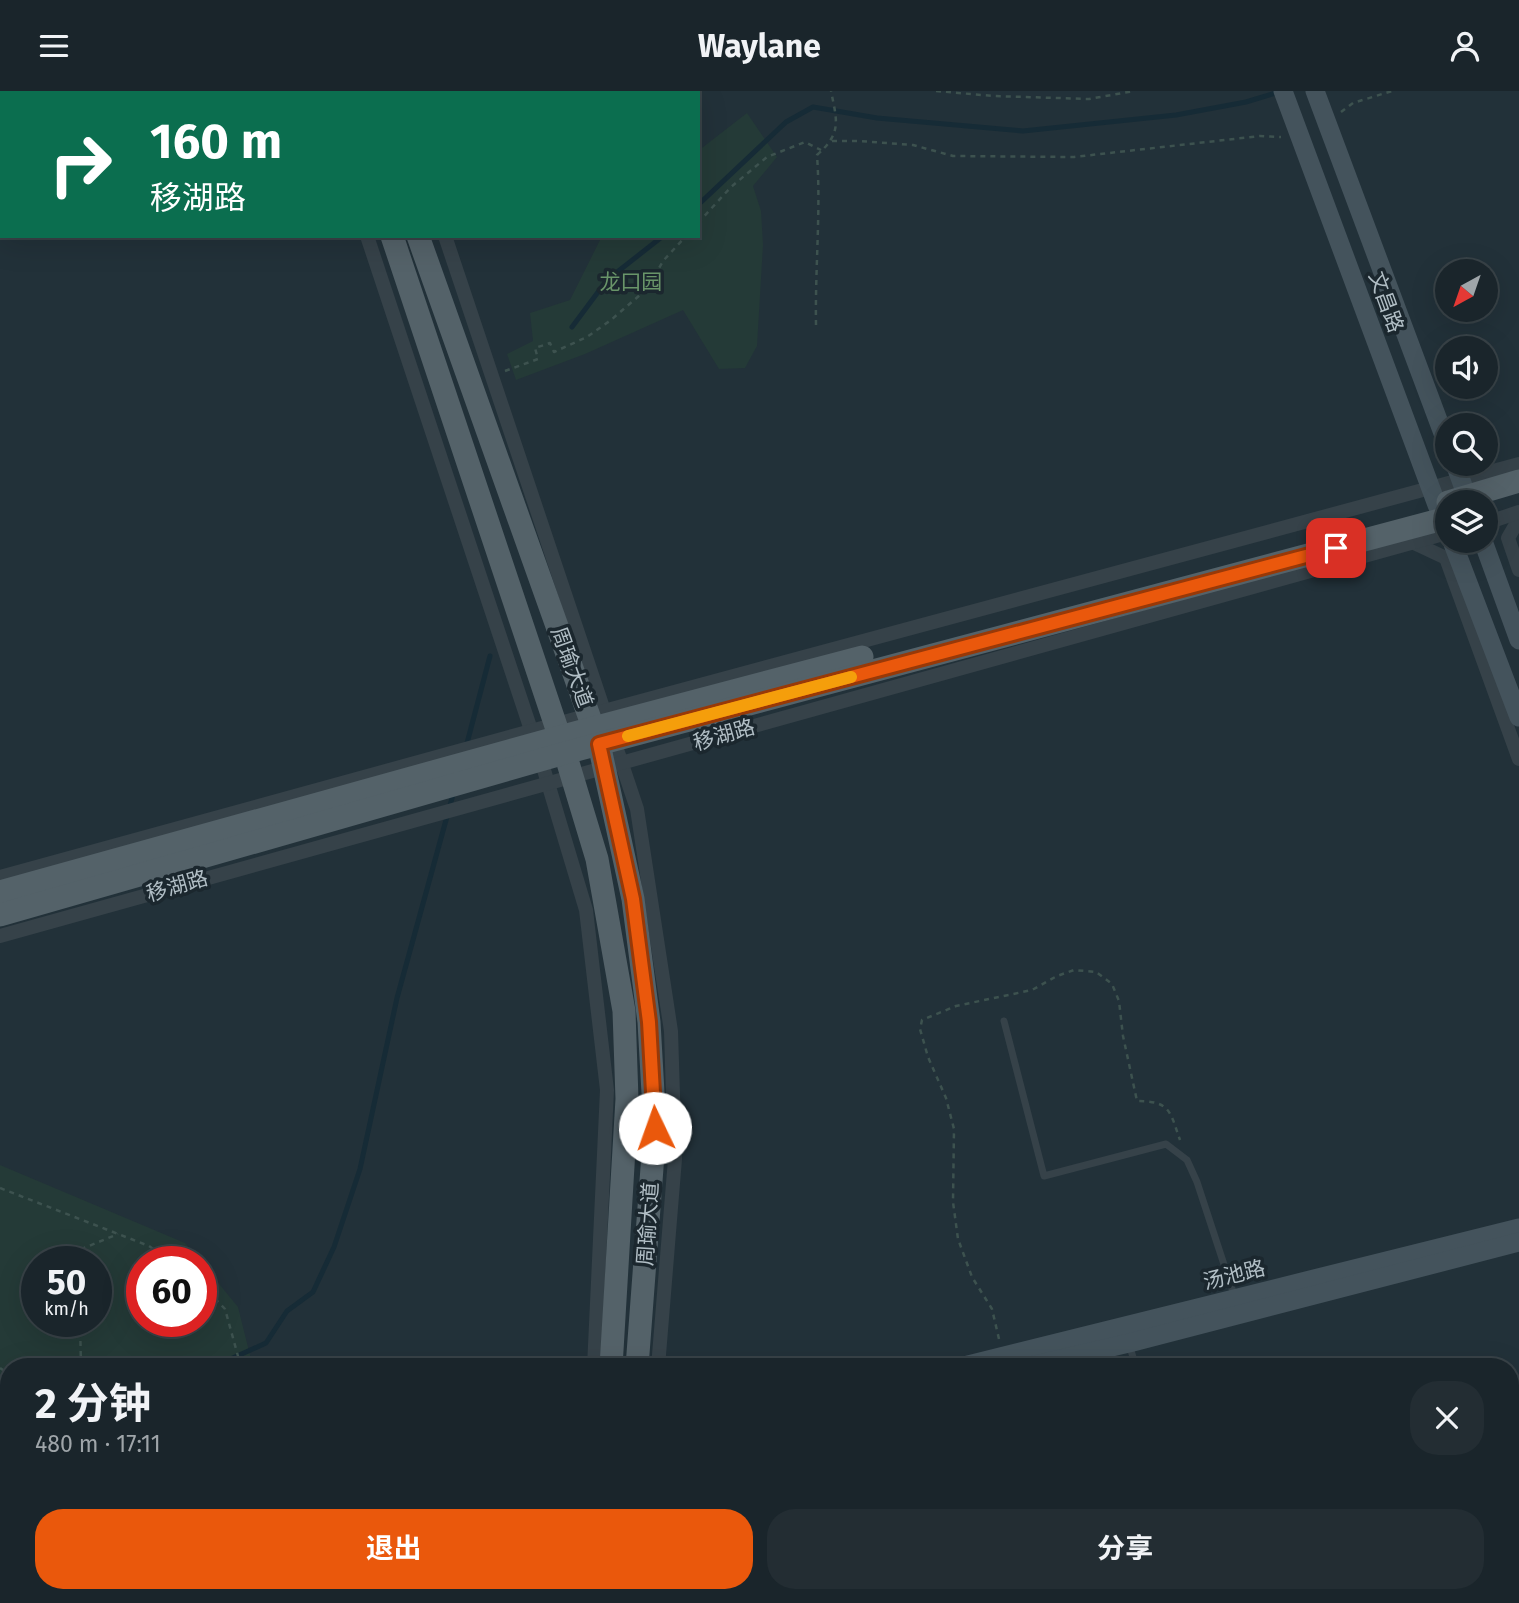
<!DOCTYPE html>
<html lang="zh">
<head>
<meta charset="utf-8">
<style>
	:root { --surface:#1a252b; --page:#232d33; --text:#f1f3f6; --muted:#9fa5a9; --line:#384247; --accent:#ea580c }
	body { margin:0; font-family:"Fira Sans","Noto Sans SC",sans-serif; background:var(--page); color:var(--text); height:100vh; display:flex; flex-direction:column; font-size:26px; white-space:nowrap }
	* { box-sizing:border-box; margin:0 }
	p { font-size:23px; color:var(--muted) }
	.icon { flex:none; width:38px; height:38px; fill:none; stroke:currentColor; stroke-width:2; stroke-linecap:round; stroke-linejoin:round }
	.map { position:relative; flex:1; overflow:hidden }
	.drawer { position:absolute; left:0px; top:1267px; width:1519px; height:245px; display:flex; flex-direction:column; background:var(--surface); border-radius:28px 28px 0 0; box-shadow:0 7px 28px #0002,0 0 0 2px var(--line) }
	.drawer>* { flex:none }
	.banner { position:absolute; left:0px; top:0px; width:700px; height:147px; box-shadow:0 7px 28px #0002,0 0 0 2px var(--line); background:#0b6e4f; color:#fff; overflow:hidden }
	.needle { width:46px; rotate:220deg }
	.buttons { position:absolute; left:1435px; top:168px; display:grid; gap:14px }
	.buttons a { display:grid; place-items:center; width:63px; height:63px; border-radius:50%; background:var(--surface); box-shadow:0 7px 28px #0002,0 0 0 2px var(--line); font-size:35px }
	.speed { position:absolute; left:21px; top:1155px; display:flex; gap:14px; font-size:35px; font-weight:700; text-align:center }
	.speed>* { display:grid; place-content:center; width:91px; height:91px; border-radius:50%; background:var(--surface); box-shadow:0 7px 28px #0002,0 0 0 2px var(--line); line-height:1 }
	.speed small { font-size:18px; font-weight:400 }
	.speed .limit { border:10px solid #d22; background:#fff; color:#111 }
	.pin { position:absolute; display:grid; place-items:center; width:60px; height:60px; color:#fff; margin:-30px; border-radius:14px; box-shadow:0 4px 10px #0006 }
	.me { position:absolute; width:77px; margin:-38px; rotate:357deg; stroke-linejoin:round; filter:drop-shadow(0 0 5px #0008) }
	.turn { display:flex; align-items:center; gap:24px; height:147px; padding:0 35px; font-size:32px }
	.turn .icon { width:91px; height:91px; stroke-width:2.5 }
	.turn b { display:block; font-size:49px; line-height:60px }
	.round { display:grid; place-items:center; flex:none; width:74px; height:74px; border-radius:28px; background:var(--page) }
	.overview { display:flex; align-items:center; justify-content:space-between; height:119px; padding:0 35px }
	h1 { font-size:42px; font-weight:700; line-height:52px }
	.button { display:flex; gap:14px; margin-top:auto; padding:14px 35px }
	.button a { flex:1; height:80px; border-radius:28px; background:var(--accent); color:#fff; font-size:28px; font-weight:700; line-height:80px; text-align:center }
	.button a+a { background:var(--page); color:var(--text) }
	header { display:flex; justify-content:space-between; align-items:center; height:91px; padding:0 35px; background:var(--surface); font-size:32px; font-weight:700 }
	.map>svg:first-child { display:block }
</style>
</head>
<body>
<header><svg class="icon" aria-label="menu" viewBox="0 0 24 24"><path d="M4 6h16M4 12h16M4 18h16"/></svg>Waylane<svg class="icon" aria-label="person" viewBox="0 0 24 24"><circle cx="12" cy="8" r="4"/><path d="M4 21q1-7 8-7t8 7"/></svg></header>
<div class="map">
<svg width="1519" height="1512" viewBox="0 0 1519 1512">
	<rect width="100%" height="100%" fill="#223139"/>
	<g fill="#243a37" fill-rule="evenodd">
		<polygon points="747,22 777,66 753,95 761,120 763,154 757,255 745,277 719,278 683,219 585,263 516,289 507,263 533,250 530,222 570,209 602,145 698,145 698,60"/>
		<path d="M 0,1074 L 185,1152 L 201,1171 L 142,1171 L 142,1230 L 201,1230 L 201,1171 L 238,1216 L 253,1276 L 9,1276 L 9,1503 L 89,1503 L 71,1512 L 0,1512 ZM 37,1171 L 96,1171 L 96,1230 L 37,1230 Z"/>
	</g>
	<g fill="#162b36">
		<polygon points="0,1323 9,1325 9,1413 0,1408"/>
		<polygon points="1237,1503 1313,1503 1311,1512 1249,1512"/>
	</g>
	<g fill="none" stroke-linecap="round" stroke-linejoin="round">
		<g stroke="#162b36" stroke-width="5">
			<polyline points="698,114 786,31 813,16 877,27 1023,40 1176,24 1246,11 1279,1"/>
			<polyline points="572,236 607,189 663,145"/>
			<polyline points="466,656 490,565"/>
			<polyline points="152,1276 215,1275 266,1252 287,1220 313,1201 334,1156 360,1078 397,907 454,700"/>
		</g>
		<g stroke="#3d524f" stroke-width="2.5" stroke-dasharray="5 5" stroke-linecap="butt">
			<polyline points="936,0 993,5 1089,8 1134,0"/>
			<polyline points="1341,21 1353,12 1392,0"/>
			<polyline points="832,50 860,50 913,54 953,65 1074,66 1260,45 1281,46"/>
			<polyline points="698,132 731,96 767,66 805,51 821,59"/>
			<path d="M 816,234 C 815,177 821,120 817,64 C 842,42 837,30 831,0"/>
			<polyline points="505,280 538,268 535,257 550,252 554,261 587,246 611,229 648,197 663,170 686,145"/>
			<polyline points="0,1097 149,1155 172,1171"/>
			<polyline points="56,1171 55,1169 118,1143"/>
			<polyline points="201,1193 225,1218 241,1276"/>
			<polyline points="80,1230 81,1276"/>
			<path d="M 999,1248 L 992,1218 L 972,1186 L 958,1148 L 953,1111 L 954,1038 L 946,1007 L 928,966 L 920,938 L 922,929 L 956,915 L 1032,899 L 1057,885 L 1074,879 L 1096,881 L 1112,893 L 1119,910 L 1123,945 L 1137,1010 C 1171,1010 1170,1021 1180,1049"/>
			<polyline points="0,1277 9,1283"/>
			<polyline points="0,1495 5,1494 9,1496"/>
			<polyline points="22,1503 29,1507"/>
			<polyline points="32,1503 29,1507 39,1512"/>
			<polyline points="1202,1503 1206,1512"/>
			<polyline points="1223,1503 1230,1512"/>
			<polyline points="1321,1512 1322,1503"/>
		</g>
		<g stroke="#364249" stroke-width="7">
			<polyline points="1004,930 1044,1085 1166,1053 1187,1069 1197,1091 1235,1207"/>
			<polyline points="1129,1253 1136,1276"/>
		</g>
		<g stroke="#364249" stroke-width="14">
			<polyline points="319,0 319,2"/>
			<polyline points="396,0 397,2"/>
			<polyline points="367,145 541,669 586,819 607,999 594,1276"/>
			<polyline points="445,145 637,718 671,940 675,1068 658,1276"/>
			<polyline points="1519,428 1508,447 1519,479"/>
			<polyline points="1486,432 1519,421"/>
			<polyline points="1414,452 1446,467 1519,668"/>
			<polyline points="0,786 604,620 1519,373"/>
			<polyline points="0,845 1447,442"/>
			<polyline points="577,1512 578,1503"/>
			<polyline points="639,1512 639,1503"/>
		</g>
		<g stroke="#44535c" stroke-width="19">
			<polyline points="1283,0 1437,414 1447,437"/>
			<polyline points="1315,0 1447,353"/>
			<polyline points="1455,373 1469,411"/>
			<polyline points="1452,450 1519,626"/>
			<polyline points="1483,450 1519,549"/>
			<polyline points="960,1276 1519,1137"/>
			<polyline points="1026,1276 1129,1252 1519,1151"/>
			<polyline points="1021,1503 1024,1512"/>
			<polyline points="87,1512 105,1503"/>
			<polyline points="113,1512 132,1503"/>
		</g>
		<g stroke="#546269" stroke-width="23">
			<polyline points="343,0 344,2"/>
			<polyline points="369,0 370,2"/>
			<polyline points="392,145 565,662 597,768 624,920 627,1008 611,1276"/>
			<polyline points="418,145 599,653 633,808 649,931 655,1037 637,1276"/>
			<polyline points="1448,411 1519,390"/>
			<polyline points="0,801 559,646 862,566"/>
			<polyline points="0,824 565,662 1447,427"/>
			<polyline points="592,1512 593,1503"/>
			<polyline points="618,1512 619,1503"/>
		</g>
	</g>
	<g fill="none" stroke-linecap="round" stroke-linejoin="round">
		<g stroke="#983908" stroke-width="18">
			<polyline id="route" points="655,1037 649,931 633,808 599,653 1336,457"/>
		</g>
		<use href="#route" stroke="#ea580c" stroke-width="12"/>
		<polyline stroke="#f59e0b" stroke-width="12" points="628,645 851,586"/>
	</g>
	<g text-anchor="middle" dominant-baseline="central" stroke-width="7" stroke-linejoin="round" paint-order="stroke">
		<g font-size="21" fill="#699569" stroke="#1b272e">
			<text x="631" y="191">龙口园</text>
		</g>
		<g font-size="21" fill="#b1bec5" stroke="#1b272e">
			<text transform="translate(1386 211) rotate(70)">文昌路</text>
			<text transform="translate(572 576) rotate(70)">周瑜大道</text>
			<text transform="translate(724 644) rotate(-16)">移湖路</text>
			<text transform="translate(177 795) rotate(-16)">移湖路</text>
			<text transform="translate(648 1133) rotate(-86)">周瑜大道</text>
			<text transform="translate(1234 1184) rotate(-14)">汤池路</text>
		</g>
	</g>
</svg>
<div class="buttons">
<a><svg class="needle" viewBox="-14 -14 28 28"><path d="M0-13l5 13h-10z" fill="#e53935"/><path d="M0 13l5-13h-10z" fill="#9fa5a9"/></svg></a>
<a><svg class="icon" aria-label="sound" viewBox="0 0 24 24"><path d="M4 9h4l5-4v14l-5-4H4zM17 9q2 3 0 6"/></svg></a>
<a><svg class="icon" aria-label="search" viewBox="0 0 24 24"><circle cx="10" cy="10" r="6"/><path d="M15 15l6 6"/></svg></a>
<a><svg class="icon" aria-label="layers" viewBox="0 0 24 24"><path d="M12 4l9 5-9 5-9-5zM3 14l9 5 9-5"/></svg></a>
</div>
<div class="speed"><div>50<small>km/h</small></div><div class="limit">60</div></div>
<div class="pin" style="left:1336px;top:457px;background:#d93025"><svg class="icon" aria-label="arrive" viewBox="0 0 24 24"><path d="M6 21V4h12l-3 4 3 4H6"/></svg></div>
<svg class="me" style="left:655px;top:1037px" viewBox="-20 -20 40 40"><circle r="19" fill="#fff"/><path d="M0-13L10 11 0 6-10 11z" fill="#ea580c"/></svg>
<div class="banner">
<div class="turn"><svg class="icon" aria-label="right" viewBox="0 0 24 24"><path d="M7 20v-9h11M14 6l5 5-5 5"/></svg><div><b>160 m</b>移湖路</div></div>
</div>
<section class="drawer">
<div class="overview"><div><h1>2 分钟</h1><p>480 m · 17:11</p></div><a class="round"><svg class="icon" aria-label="close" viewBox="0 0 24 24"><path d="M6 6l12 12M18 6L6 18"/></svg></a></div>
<div class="button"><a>退出</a><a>分享</a></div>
</section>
</div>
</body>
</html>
